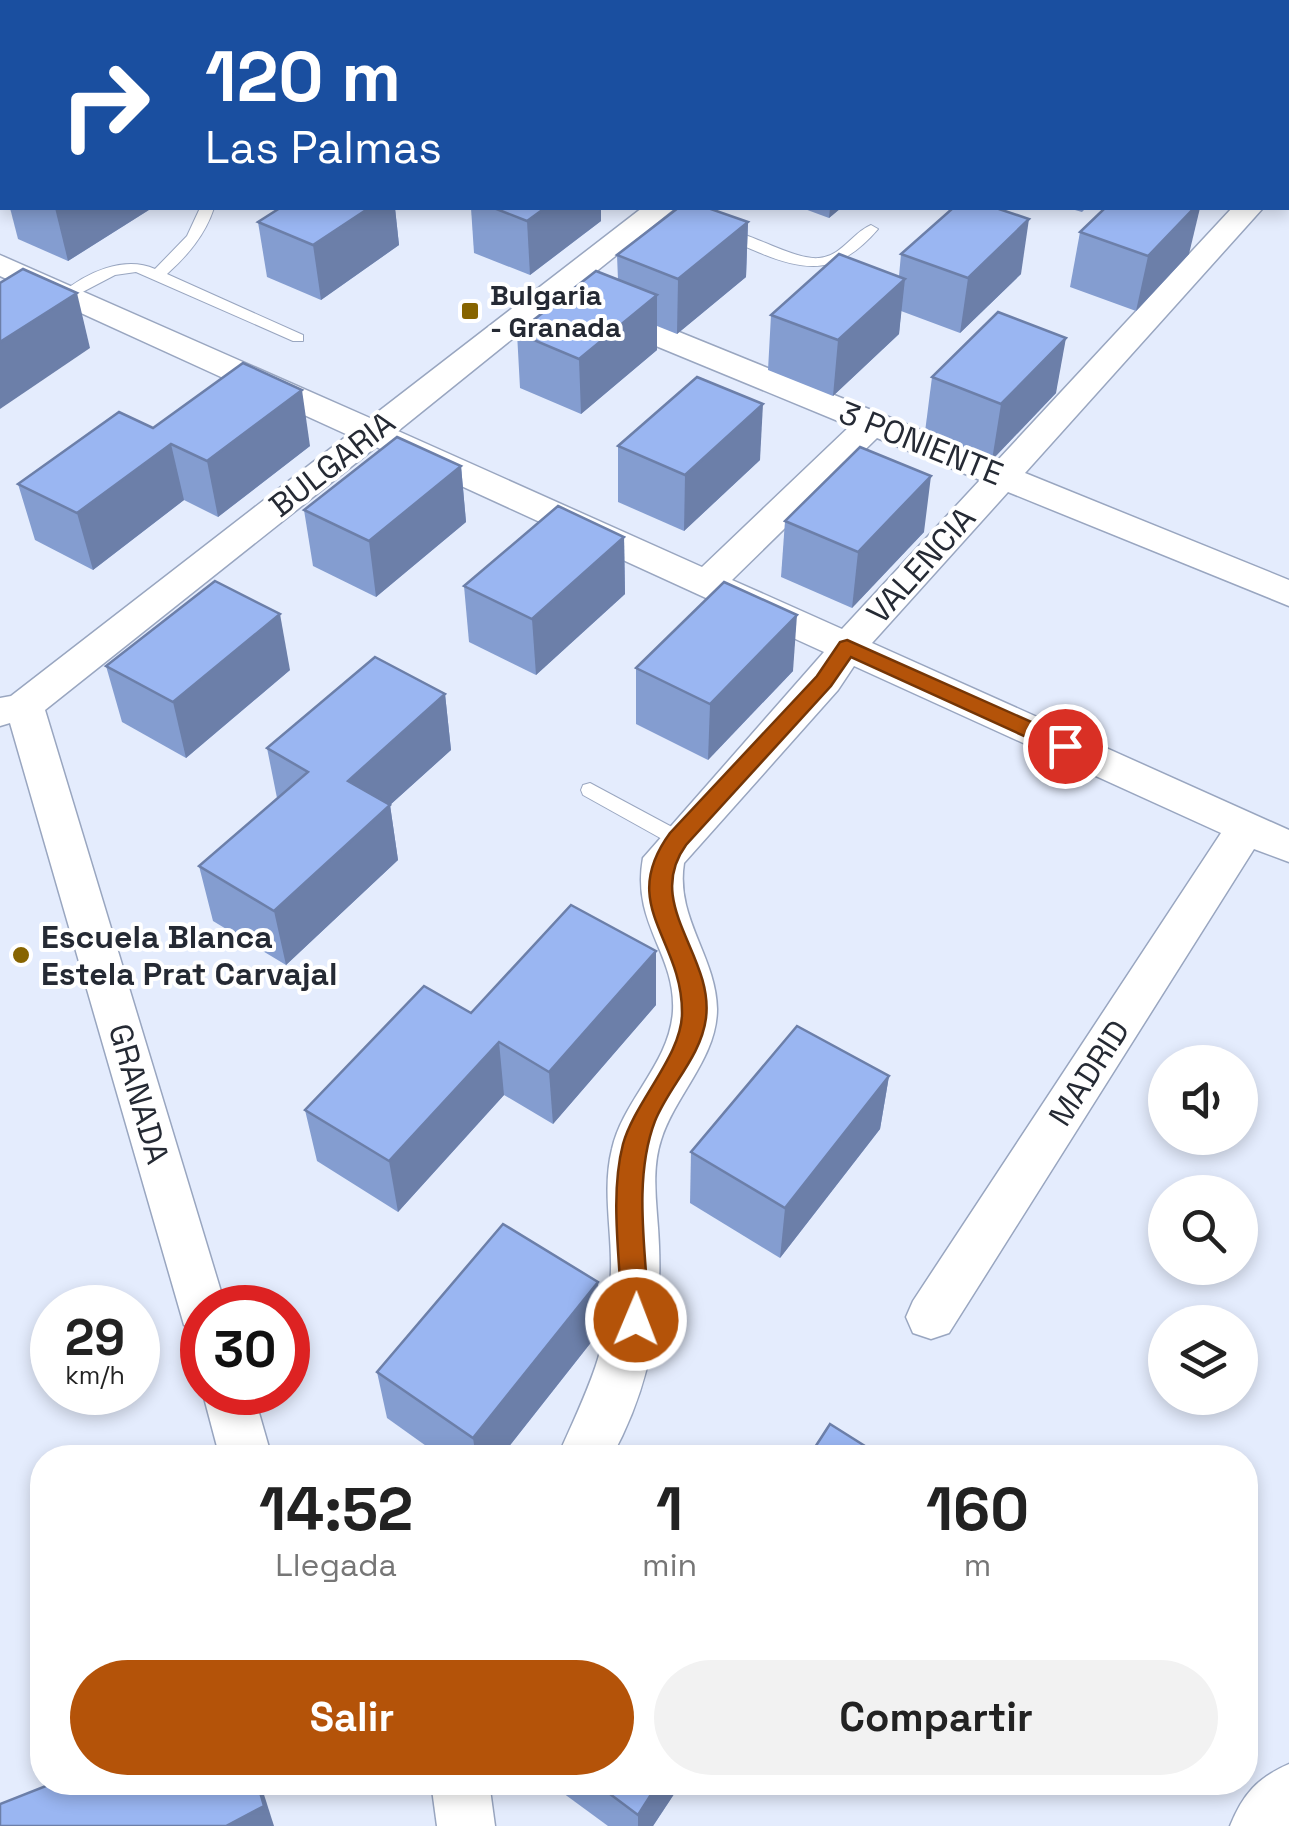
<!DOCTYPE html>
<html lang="es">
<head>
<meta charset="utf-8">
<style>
	:root { --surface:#fff; --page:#f2f2f2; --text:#222; --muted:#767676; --accent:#b45309 }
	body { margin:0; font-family:"Space Grotesk",sans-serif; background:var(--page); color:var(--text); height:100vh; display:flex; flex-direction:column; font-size:38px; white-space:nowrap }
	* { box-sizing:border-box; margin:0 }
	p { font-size:32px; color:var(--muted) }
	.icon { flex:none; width:55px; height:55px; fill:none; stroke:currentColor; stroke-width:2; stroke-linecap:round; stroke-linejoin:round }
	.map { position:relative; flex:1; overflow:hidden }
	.sheet { position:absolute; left:30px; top:1445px; width:1228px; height:350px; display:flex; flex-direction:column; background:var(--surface); border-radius:40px; box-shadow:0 5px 15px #0003 }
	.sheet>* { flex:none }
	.guide { position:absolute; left:0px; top:0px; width:1290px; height:210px; box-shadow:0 5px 15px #0003; background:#1a4fa0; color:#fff; overflow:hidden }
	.buttons { position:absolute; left:1148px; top:1045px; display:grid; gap:20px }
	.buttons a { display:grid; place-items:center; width:110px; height:110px; border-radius:50%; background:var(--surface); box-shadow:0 5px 15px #0003; font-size:50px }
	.speed { position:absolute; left:30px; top:1285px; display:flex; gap:20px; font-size:50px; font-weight:700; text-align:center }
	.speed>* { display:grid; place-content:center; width:130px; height:130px; border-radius:50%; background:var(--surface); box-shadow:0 5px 15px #0003; line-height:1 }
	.speed small { font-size:25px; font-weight:400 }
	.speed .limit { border:15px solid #d22; background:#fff; color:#111 }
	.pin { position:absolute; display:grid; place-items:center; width:85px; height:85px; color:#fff; margin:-42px; border:5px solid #fff; border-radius:50%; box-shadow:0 2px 10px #0007 }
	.me { position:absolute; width:110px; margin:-55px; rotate:1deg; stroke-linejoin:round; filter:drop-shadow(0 0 8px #0008) }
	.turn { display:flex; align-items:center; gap:35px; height:210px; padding:0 40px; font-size:45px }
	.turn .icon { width:130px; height:130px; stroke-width:2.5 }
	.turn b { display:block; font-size:70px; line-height:85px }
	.eta { display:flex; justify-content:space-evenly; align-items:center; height:170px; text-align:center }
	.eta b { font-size:60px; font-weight:700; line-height:70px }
	.cta { display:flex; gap:20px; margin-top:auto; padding:20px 40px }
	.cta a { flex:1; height:115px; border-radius:60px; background:var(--accent); color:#fff; font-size:40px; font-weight:700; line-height:115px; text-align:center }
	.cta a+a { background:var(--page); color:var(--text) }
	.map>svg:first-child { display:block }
</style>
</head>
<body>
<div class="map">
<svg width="1289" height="1826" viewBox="0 0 1289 1826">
	<rect width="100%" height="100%" fill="#e4ecfd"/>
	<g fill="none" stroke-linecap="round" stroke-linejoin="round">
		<g stroke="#99a6c0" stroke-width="2">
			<g id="lane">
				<polygon points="2,27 2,35 0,36 0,28"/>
				<path d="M 200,208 L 214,208 C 205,235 188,255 167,274 L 303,335 L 303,341 L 293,341 L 136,272 L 115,275 L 73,297 L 68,298 L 61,294 C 85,273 124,255 155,269 L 187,236 Z"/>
				<path d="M 871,225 L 878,229 C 840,273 810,274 758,252 C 744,246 728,240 716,231 C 732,221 791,261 819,258 C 842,256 852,233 871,225 Z"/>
				<polygon points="590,783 685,834 688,839 685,844 671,844 583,795 581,790 583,785"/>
			</g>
		</g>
		<g stroke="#99a6c0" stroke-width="3">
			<g id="street">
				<polygon points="1289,154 1289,173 1288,174 1288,155"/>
				<path d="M 642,208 L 675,208 L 398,431 L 702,567 L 850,426 L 593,320 L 588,313 L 593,306 L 615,306 L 997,461 L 1232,208 L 1263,208 L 1025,473 L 1289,580 L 1289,606 L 1008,492 L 872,643 L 1289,830 L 1289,862 L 1254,849 L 949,1333 L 931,1339 L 913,1333 L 906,1317 L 913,1301 L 1221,833 L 854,666 L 838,690 L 684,863 C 675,918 716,956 717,1009 C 717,1058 675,1095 661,1140 C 650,1174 658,1210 659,1246 C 662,1321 648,1391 611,1458 L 557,1458 C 588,1388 610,1349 611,1270 C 612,1230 602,1189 612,1149 C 623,1100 670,1063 673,1011 C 676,953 631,924 643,858 L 824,652 L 376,447 L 45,710 L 226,1308 L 202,1308 L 202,1331 L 184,1325 L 10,723 L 0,726 L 0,698 L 11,696 L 348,435 L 0,276 L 0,255 L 370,418 ZM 877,438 L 980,480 L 842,629 L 732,580 Z"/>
				<polygon points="202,1390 253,1392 272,1458 220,1458"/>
				<polygon points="431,1782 489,1782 495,1826 437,1826"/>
			</g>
		</g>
		<g stroke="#99a6c0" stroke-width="3">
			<g id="secondary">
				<polygon points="958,0 999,0 1000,2 960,2"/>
				<rect x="1288" y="84" width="1" height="22"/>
				<path d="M 1289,1764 L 1289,1826 L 1230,1826 C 1243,1794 1257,1778 1289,1764 Z"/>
			</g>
		</g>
		<polyline stroke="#8c93a0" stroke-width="5" stroke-dasharray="4 5" stroke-linecap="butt" points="894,0 902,2"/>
		<use href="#lane" fill="#fff" fill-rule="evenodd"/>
		<use href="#street" fill="#fff" fill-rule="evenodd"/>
		<use href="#secondary" fill="#fff" fill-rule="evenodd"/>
	</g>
	<g fill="#849dd0">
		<polygon points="80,0 154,0 161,2 86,2"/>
		<rect x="600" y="0" width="114" height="2"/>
		<rect x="757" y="0" width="106" height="2"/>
		<polygon points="10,208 152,208 68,261 18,239"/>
		<polygon points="280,208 395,208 399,245 321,300 267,277 258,222"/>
		<polygon points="471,208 601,208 601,221 530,275 474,253"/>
		<polygon points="802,208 841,208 829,218"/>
		<polygon points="1068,208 1086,208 1082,212"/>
		<polygon points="748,222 746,277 677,334 657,326 657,350 581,414 520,388 517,333 618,280 617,255"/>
		<polygon points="1080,232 1189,254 1136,311 1070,287"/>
		<polygon points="901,254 1021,274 960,333 901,311 899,334 833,396 768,370 771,315 899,276"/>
		<polygon points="932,377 1056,393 992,460 925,432"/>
		<polygon points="153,428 310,446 218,517 184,500 93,570 35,540 18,484"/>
		<polygon points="618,446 760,460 684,531 618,502"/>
		<polygon points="461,466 466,522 376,597 313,566 304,510"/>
		<polygon points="785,521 924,532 852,608 781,577"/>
		<polygon points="624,537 625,594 536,675 469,642 464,586"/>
		<polygon points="106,666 290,670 186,758 122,722"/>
		<polygon points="636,668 793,671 708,760 636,724"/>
		<polygon points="445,694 451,750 390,805 398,860 286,965 213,921 199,866 277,798 267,748"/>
		<polygon points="656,951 656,1005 553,1124 504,1095 398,1212 317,1161 305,1110 471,1013"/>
		<polygon points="889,1076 880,1129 780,1258 690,1203 691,1152"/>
		<polygon points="598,1282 600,1331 500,1458 443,1458 387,1418 377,1372"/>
		<polygon points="548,1782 682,1782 653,1826 608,1826"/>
	</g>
	<g fill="#6c7fa9">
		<polygon points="349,0 368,0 369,2 344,2"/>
		<polygon points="671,0 714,0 714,2 668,2"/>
		<polygon points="824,0 863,0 863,2 821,2"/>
		<polygon points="55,208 152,208 68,261"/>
		<polygon points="369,208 395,208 399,245 321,300 313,245"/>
		<polygon points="545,208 601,208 601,221 530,275 527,221"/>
		<polygon points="830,208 841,208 829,218"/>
		<polygon points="1194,208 1200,208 1189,254 1136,311 1148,256"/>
		<polygon points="1029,219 1021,274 960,333 968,278"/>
		<polygon points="748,222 746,277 677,334 678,279"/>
		<polygon points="905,279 899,334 833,396 838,340"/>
		<polygon points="77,293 90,348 0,409 0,342"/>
		<polygon points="657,295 657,350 581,414 579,359"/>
		<polygon points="1066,338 1056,393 992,460 1001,404"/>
		<polygon points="302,390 310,446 218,517 207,461"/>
		<polygon points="763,404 760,460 684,531 685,475"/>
		<polygon points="171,444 184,500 93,570 77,513"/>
		<polygon points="461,466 466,522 376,597 369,541"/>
		<polygon points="931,476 924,532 852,608 858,552"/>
		<polygon points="624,537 625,594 536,675 532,619"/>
		<polygon points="280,614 290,670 186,758 173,702"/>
		<polygon points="797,615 793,671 708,760 710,704"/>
		<polygon points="445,694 451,750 390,805 398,860 286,965 274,911 348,781"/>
		<polygon points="656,951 656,1005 553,1124 549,1072"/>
		<polygon points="499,1042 504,1095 398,1212 389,1161"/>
		<polygon points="889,1076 880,1129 780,1258 785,1208"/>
		<polygon points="598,1282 600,1331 500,1458 476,1458 473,1438"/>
		<polygon points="257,1782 260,1782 274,1826 226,1826"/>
		<polygon points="659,1782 682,1782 653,1826 638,1826 638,1815"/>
	</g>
	<g fill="#9ab6f2" stroke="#6c7fa9" stroke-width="2.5">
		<polygon points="111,0 154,0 161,2 106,2"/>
		<polygon points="271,0 349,0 344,2 266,2"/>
		<polygon points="613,0 671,0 668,2 621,2"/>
		<polygon points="775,0 824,0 821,2 782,2"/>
		<polygon points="280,208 369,208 313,245 258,222"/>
		<polygon points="494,208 545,208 527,221"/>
		<polygon points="678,208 708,208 748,222 678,279 617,255"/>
		<polygon points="953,208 996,208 1029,219 968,278 901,254"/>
		<polygon points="1105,208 1194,208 1148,256 1080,232"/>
		<polygon points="839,254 905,279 838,340 771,315"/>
		<polygon points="23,269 77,293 0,342 0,283"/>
		<polygon points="596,271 657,295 579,359 517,333"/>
		<polygon points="998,312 1066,338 1001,404 932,377"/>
		<polygon points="243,363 302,390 207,461 171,444 77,513 18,484 119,412 153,428"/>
		<polygon points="697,377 763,404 685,475 618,446"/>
		<polygon points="397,437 461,466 369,541 304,510"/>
		<polygon points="860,447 931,476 858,552 785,521"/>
		<polygon points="558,506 624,537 532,619 464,586"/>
		<polygon points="215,581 280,614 173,702 106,666"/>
		<polygon points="724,582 797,615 710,704 636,668"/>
		<polygon points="375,657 445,694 348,781 390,805 274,911 199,866 308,772 267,748"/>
		<polygon points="571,905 656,951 549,1072 499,1042 389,1161 305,1110 424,986 471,1013"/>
		<polygon points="797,1026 889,1076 785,1208 691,1152"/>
		<polygon points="503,1224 598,1282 473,1438 377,1372"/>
		<polygon points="830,1424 884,1458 808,1458"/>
		<polygon points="56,1782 257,1782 264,1806 226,1826 0,1826 0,1804"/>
		<polygon points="594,1782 659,1782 638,1815"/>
	</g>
	<path fill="#b45309" stroke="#753606" stroke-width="2.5" d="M 847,640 L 1072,740 L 1075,746 L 1072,751 L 1057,751 L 851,657 L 831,686 L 686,845 C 643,904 714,955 706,1018 C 701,1057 669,1086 655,1121 C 632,1181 647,1257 649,1320 L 645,1328 L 636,1332 L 626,1328 L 622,1320 C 621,1265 609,1198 623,1144 C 635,1101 683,1054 682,1012 C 682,938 617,905 670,833 L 817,676 L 840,642 Z"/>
	<g fill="#876400" stroke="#fff" stroke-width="4">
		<rect x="460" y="301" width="20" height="20" rx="5"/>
		<circle cx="21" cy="955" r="10"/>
	</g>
	<g text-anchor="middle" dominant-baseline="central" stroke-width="8" stroke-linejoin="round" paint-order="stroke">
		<g font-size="28" font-weight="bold" fill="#252a34" stroke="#fff" text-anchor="start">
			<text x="490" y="295">Bulgaria<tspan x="490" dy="32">- Granada</tspan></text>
		</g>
		<g font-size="32" fill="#252a34" stroke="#fff">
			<text transform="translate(921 443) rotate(22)">3 PONIENTE</text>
			<text transform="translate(332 464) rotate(-38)">BULGARIA</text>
			<text transform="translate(921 565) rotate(-48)">VALENCIA</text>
			<text transform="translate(1089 1073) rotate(-57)">MADRID</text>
			<text transform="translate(139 1094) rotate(74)">GRANADA</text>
		</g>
		<g font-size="32" font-weight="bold" fill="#252a34" stroke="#fff" text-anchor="start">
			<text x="41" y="937">Escuela Blanca<tspan x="41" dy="37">Estela Prat Carvajal</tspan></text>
		</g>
	</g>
</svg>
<div class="buttons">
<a><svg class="icon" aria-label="sound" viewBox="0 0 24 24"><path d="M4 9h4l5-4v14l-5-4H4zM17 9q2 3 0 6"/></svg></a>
<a><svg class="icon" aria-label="search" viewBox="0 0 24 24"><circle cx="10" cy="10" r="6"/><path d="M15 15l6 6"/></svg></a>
<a><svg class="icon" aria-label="layers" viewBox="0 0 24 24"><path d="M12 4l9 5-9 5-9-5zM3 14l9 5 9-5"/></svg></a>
</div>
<div class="speed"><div>29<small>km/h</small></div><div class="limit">30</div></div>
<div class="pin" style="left:1065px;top:746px;background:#d93025"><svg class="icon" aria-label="arrive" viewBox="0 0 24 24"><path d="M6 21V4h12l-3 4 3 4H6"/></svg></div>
<svg class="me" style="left:636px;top:1320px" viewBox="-20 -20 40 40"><circle r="17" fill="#b45309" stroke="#fff" stroke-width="3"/><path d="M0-11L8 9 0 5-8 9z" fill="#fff"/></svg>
<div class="guide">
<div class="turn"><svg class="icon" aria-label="right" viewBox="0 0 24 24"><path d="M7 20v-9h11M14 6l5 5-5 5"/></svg><div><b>120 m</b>Las Palmas</div></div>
</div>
<section class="sheet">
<div class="eta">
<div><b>14:52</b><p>Llegada</p></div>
<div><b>1</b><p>min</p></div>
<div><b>160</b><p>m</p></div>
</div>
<div class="cta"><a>Salir</a><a>Compartir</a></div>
</section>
</div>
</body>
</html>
